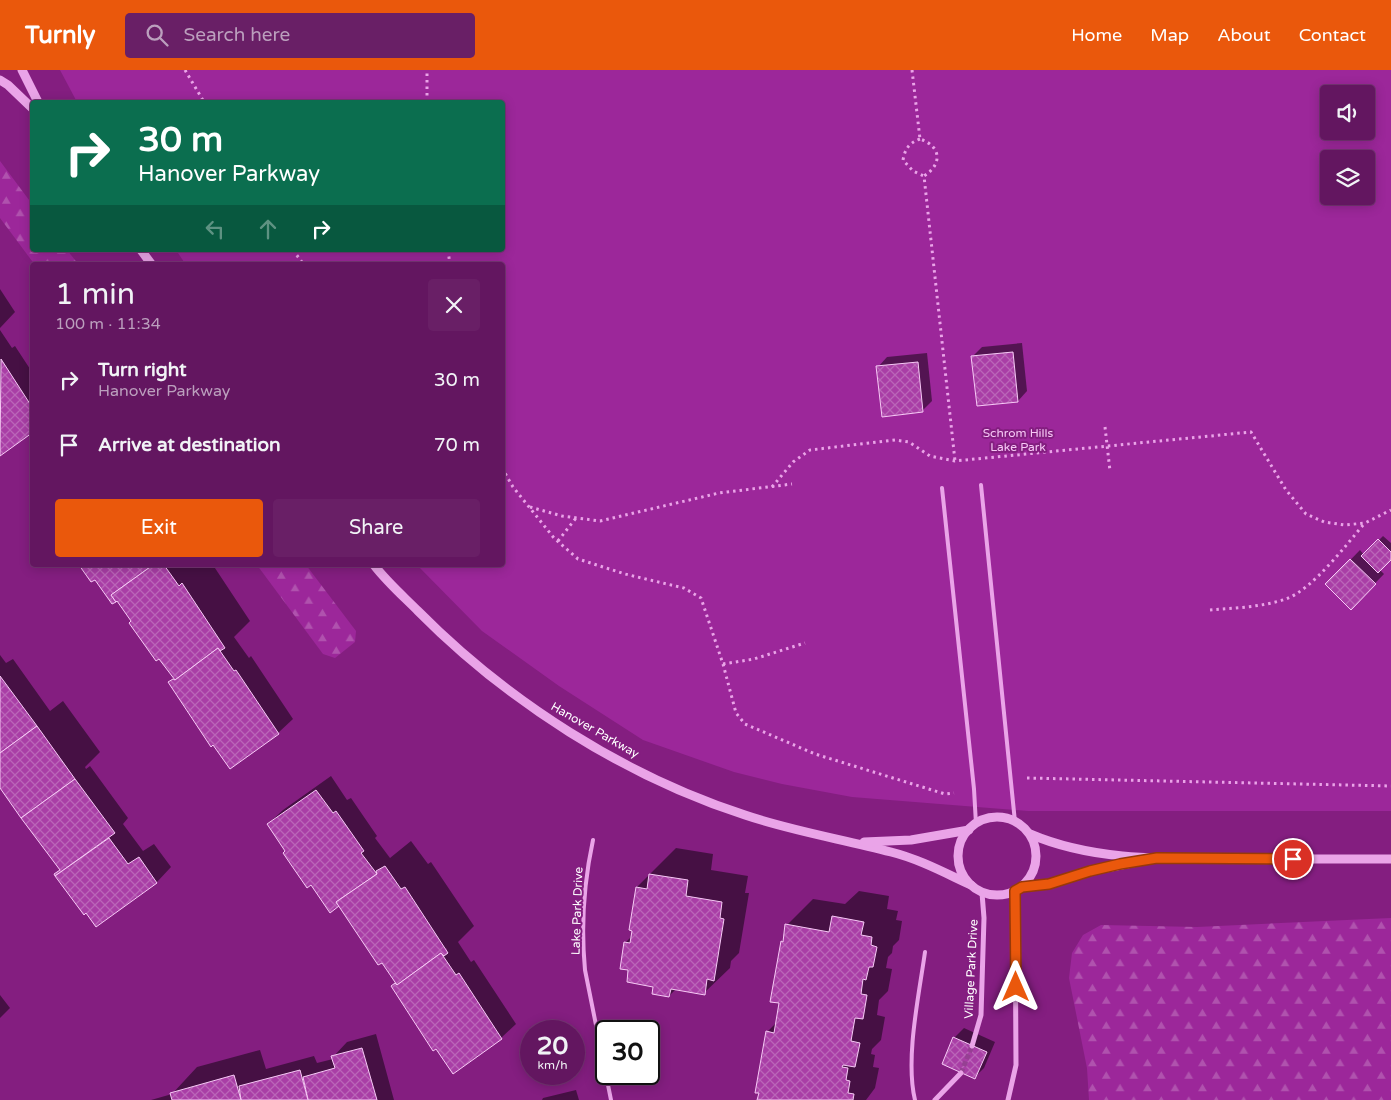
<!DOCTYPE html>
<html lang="en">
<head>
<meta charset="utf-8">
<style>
	:root { --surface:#631660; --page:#691f66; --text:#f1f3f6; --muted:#bb9fbd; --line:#773575; --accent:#ea580c }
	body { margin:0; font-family:"Varela Round",sans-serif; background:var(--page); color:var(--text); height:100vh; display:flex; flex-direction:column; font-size:19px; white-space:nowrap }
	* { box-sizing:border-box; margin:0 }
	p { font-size:16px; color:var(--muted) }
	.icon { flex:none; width:28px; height:28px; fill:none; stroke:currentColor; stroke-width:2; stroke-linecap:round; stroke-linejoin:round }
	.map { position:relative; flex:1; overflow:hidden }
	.panel { position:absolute; left:30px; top:192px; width:475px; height:305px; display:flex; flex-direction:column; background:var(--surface); border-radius:5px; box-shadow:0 2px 12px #0003,0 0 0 1px var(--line) }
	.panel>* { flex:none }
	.top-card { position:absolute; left:30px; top:30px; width:475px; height:152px; border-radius:5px; box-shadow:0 2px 12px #0003,0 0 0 1px var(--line); background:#0b6e4f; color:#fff; overflow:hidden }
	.tools { position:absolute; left:1320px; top:15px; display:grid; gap:10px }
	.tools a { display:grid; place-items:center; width:55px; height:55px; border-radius:5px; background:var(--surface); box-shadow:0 2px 12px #0003,0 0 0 1px var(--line); font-size:25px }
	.speed { position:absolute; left:520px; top:950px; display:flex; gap:10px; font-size:25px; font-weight:700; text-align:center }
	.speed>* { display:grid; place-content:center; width:65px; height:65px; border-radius:50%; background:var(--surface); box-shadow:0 2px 12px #0003,0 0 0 1px var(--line); line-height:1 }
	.speed small { font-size:12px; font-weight:400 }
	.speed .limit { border:2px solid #111; border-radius:8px; background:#fff; color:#111 }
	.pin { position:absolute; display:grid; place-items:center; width:42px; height:42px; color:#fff; margin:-21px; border:2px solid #fff; border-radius:50%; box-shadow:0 1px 5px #0007 }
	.me { position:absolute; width:55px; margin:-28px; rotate:0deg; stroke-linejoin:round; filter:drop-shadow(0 0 4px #0008) }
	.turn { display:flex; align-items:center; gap:18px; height:105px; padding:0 25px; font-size:22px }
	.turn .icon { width:65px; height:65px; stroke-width:2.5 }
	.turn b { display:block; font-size:35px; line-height:42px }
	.lanes { display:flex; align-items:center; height:48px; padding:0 25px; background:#0003; justify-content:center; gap:25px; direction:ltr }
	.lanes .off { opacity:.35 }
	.round { display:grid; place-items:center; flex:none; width:52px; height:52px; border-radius:5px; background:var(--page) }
	.headline { display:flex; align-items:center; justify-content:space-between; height:85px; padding:0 25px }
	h1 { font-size:30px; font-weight:600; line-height:38px }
	.action { display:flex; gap:10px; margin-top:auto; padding:10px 25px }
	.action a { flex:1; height:58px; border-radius:5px; background:var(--accent); color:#fff; font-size:20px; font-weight:600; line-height:58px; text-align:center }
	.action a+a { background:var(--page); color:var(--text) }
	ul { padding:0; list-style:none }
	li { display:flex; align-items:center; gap:15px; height:65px; padding:0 25px }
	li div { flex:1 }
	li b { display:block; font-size:19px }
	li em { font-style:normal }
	header { display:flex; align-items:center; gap:30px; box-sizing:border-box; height:70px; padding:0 25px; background:var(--accent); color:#fff }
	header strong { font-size:24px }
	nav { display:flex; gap:28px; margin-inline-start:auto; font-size:18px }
	.search { width:350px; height:45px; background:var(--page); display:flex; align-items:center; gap:12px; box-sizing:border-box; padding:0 18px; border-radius:5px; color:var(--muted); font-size:19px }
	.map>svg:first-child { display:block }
</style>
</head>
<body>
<header>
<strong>Turnly</strong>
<div class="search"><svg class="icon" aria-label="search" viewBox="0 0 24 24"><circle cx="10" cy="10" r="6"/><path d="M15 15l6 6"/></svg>Search here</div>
<nav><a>Home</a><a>Map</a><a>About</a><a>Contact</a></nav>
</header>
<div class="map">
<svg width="1391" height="1030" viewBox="0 0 1391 1030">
	<defs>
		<pattern id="forest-firs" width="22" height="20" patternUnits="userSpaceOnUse" patternTransform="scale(1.25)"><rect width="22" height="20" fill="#9c279a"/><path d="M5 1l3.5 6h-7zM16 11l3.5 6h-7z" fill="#b052ae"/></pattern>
		<pattern id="building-cross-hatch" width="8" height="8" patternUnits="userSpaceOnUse" patternTransform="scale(1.25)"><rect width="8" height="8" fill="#a93ea6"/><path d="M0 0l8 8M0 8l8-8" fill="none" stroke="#ba65b8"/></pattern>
	</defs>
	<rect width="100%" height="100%" fill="#841e80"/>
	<g fill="url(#forest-firs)">
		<polygon points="0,91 32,134 32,180 67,180 79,195 35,195 0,148"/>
		<polygon points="257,495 306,495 356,561 355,572 335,588 323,584"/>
		<polygon points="1391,848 1391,1030 1089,1030 1087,998 1069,908 1072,883 1083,865 1101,855 1197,857"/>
	</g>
	<path fill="#9c279a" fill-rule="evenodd" d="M 60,0 L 1391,0 L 1391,741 L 1028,741 L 852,727 L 782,714 L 734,702 L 643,670 L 559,616 L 482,561 L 417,495 L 502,495 L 502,195 L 186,195 L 176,180 L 502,180 L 502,32 L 77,32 ZM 1329,24 L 1366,24 L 1366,61 L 1329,61 ZM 1329,89 L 1366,89 L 1366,126 L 1329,126 Z"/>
	<g fill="#0007" fill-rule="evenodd">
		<polygon points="0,219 15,242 0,258"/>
		<polygon points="0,260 12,278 15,276 32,302 32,362 0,384"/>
		<polygon points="1022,273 1027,321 1018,331 972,287 982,277"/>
		<polygon points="927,283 932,331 922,341 878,297 887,287"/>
		<polygon points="1383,466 1391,473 1391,489 1380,500 1384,504 1351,538 1327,514 1360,480 1364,485"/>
		<polygon points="81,495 213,495 250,551 234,567 249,588 251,586 293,649 278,663 214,674 211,676 169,612 174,608 117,529"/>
		<polygon points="0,585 6,593 13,589 50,641 63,631 100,682 85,697 86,699 90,696 128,748 123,754 143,781 154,774 171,797 157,812 96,856 86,842 84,843 56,804 61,799 0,716"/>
		<path d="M 331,706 L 347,730 L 351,728 L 377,766 L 375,768 L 390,788 L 411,771 L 428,794 L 431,792 L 474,856 L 458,872 L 471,892 L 474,890 L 516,954 L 501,968 L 392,917 L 396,912 L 339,834 L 287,781 L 268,754 L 283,740 ZM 446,878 L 447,880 L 408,909 L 408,906 Z"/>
		<polygon points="676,778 713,784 711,800 748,806 745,823 749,823 739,883 731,891 730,898 704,923 676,919 669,926 630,899 625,873 633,865 637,817"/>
		<polygon points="859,821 889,826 887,839 898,841 896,850 902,851 899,870 893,876 892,883 888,887 886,898 892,899 888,921 879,930 877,945 885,947 881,970 872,979 871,984 875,985 873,997 879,998 875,1018 866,1030 759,1030 767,962 777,952 780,932 782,872 784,869 787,855 813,829 845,834"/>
		<polygon points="0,925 10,938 0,948"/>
		<polygon points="964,958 995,972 984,998 974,1008 954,968"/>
		<polygon points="376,964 394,1030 151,1030 172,1024 197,997 260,980 266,999 314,986 317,993 333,989 333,987 347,972"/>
		<polygon points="576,1020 579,1030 542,1030 543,1028"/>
	</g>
	<g fill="url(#building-cross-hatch)" stroke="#f7c9f6">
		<polygon points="1013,282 1018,332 977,336 971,286"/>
		<polygon points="1,289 32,337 32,363 0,386"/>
		<polygon points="918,292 923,342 882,347 876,296"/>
		<polygon points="1378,469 1391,482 1391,490 1378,503 1361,486"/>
		<polygon points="1350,489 1376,514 1351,540 1325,514"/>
		<polygon points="79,495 153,495 111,525 116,532 112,534 95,510 91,512"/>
		<polygon points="153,495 164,495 179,516 182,513 225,578 220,581 218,578 175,610 159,589 156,591 129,553 131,551 117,531 116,532 111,525"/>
		<polygon points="218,578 234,601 236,600 279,664 230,699 213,675 211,677 168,612 173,609 175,610"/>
		<polygon points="0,606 37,656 0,683"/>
		<polygon points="37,656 75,709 21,748 0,718 0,683"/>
		<polygon points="75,709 115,763 55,806 54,804 60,800 21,748"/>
		<polygon points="316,720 333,743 336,741 364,781 361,783 377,804 336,832 339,836 330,843 311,815 307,818 283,783 285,781 267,754"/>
		<polygon points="109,768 128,794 139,787 157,813 96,857 86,843 84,845 55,806"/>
		<polygon points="385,796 401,819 405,817 448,883 444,886 441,883 397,915 382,893 378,895 336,832 377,804 376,801"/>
		<polygon points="649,804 688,810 686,826 722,832 720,848 724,849 714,911 707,909 705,925 671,919 669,927 652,924 653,917 627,912 628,900 620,899 624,872 630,873 632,861 629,860 636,817 647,819"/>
		<polygon points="832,846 864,852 861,865 872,867 871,875 877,877 873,897 869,897 866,910 863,909 861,924 867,925 863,949 855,948 851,971 860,973 855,997 843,995 842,997 848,998 846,1010 850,1011 848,1023 854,1024 853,1030 757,1030 759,1023 755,1023 766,961 774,963 779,933 770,932 781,871 783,872 785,854 829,862"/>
		<polygon points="441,883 456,905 459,903 502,969 453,1004 436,979 433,981 391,916 395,913 397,915"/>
		<polygon points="953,967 987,982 975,1009 942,994"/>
		<polygon points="362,978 377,1030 308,1030 303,1007 335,998 331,986"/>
		<polygon points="300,1000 308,1030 241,1030 239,1016"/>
		<polygon points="234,1005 241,1030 172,1030 170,1023"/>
	</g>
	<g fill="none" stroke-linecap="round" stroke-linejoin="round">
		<polyline stroke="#964093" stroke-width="5" stroke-dasharray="5 2.5" stroke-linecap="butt" points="961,1003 972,976"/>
		<g stroke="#eaa4e8" stroke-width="3" stroke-dasharray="2.5 4" stroke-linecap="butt">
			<polyline points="185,0 204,32"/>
			<path d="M 912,0 L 920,69 C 941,76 943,94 924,106 L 955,391"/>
			<polyline points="427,32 427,0"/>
			<path d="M 920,69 C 909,73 905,79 903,90 L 913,101 L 924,106"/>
			<polyline points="293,180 304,195"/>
			<polyline points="448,180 450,195"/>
			<polyline points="1105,357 1110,401"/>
			<polyline points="502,398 513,417 554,468 578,489 625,504 684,518 701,528 723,594 736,643 745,654 815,684 945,724 954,723"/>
			<polyline points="772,417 793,392 810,380 895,370 909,372 930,386 955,391 1251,362 1286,420 1306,444 1324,452 1345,455 1365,453 1391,440"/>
			<polyline points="530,437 562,446 600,451 719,423 792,414"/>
			<polyline points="558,471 576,448"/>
			<path d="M 1210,540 C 1235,538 1262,537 1286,529 C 1313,519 1346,475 1364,454"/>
			<polyline points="723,594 754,589 805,573"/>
			<polyline points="1027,708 1391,716"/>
		</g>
		<g stroke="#eaa4e8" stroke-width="4">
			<polyline points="981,415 1015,752"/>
			<polyline points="942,418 974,719 976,754"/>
			<path d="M 593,770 C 584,812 581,858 585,900 L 611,1030"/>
			<path d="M 915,1030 C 905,989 919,925 925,882"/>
		</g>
		<g stroke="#eaa4e8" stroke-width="5">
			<polyline points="972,976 981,945 984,848 982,823"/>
			<polyline points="935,1030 961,1003"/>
			<polyline points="1008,1030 1016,995 1015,821"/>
		</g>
		<g stroke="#eaa4e8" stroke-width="9">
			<polyline points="22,0 38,32"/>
			<polyline points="0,10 8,15 32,38"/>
			<polyline points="141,180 152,195"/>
			<path d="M 374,495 C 387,512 403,526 418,541 C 507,631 624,706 745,745 C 792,761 842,769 891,782 C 919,789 945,803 971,815"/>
			<circle cx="997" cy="786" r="39"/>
			<path d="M 1030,764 C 1093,791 1164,789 1232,789 C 1285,789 1338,789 1391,789"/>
			<polyline points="864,772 911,770 969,760"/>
			<polyline points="1022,817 1049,814 1090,801 1142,791"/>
		</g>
	</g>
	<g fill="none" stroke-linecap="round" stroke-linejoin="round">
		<g stroke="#983908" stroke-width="12">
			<polyline id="route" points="1016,917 1015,821 1022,817 1049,814 1090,801 1120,794 1157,788 1293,789"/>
		</g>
		<use href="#route" stroke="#ea580c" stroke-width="9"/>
	</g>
	<g text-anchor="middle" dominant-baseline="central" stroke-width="4" stroke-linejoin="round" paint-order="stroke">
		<g font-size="12" fill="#f7c9f6" stroke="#841e80">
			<text x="1018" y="363">Schrom Hills<tspan x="1018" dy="14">Lake Park</tspan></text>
		</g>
		<g font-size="12" fill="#fff" stroke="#841e80">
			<text transform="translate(595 660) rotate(30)">Hanover Parkway</text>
			<text transform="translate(577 841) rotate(-88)">Lake Park Drive</text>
			<text transform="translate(971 899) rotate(-87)">Village Park Drive</text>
		</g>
	</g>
</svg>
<div class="tools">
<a><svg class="icon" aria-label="sound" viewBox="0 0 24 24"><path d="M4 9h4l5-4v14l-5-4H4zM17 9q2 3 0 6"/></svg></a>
<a><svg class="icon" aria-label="layers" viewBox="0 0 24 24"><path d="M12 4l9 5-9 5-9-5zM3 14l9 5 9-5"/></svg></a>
</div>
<div class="speed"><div>20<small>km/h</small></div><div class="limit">30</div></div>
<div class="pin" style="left:1293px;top:789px;background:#d93025"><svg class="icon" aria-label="arrive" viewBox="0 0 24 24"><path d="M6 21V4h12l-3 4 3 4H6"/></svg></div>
<svg class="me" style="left:1016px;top:917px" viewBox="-20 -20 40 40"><path d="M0-17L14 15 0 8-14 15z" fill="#ea580c" stroke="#fff" stroke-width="4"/></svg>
<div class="top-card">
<div class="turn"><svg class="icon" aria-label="right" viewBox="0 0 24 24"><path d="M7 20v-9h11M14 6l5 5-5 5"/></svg><div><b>30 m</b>Hanover Parkway</div></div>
<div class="lanes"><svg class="icon off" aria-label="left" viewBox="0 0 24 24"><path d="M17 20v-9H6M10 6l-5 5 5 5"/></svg><svg class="icon off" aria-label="ahead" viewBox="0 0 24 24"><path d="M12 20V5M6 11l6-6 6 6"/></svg><svg class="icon" aria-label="right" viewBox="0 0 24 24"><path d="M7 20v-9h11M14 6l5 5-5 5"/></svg></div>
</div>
<section class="panel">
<div class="headline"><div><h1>1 min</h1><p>100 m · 11:34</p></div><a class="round"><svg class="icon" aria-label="close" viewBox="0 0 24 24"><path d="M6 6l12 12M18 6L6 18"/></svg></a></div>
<ul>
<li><svg class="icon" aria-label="right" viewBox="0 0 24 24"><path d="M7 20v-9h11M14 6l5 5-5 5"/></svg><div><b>Turn right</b><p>Hanover Parkway</p></div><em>30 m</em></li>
<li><svg class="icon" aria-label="arrive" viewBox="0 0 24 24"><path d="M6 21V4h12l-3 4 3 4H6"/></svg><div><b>Arrive at destination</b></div><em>70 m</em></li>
</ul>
<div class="action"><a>Exit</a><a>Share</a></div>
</section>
</div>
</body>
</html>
